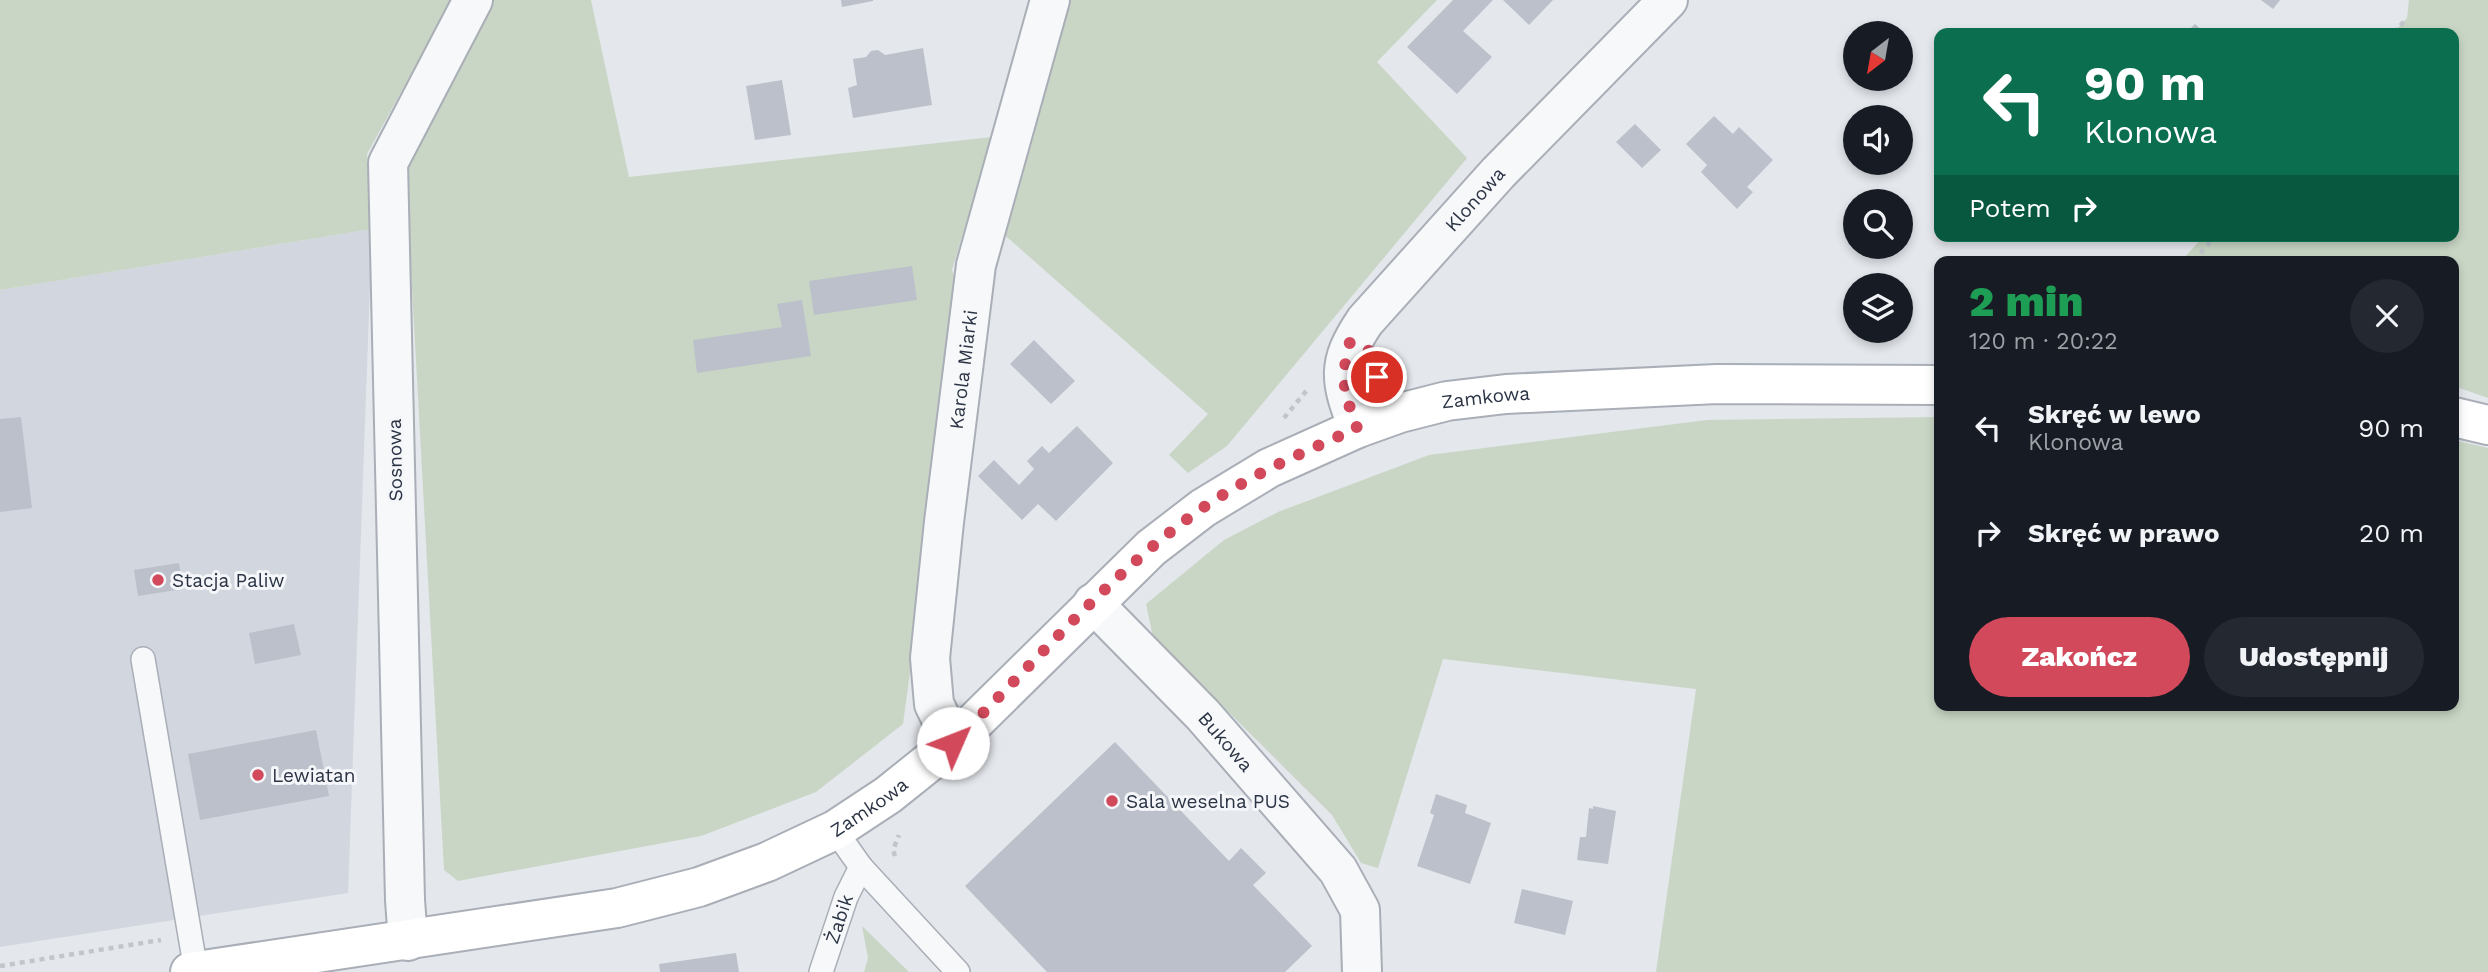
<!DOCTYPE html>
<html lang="pl">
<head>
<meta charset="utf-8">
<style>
	:root { --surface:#171b24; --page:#242831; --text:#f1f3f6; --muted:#9ea1a6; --accent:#d1495b }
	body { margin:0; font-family:"Work Sans",sans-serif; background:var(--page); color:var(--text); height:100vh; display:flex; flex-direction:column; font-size:26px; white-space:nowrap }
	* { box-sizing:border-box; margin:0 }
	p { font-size:23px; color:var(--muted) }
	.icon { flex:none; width:38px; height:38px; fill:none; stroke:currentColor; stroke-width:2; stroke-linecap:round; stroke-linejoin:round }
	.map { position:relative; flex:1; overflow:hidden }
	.drawer { position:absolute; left:1934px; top:256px; width:525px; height:455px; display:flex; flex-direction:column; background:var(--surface); border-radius:14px; box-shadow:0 4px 10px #0003 }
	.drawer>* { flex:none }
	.guide { position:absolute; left:1934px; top:28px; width:525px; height:214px; border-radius:14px; box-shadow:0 4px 10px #0003; background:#0b6e4f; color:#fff; overflow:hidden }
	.needle { width:46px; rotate:211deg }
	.controls { position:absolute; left:1843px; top:21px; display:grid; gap:14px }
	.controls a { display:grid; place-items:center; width:70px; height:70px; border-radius:50%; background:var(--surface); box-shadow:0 4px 10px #0003; font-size:35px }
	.pin { position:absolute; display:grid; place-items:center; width:60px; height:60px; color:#fff; margin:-30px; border:4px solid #fff; border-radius:50%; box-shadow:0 2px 7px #0007 }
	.me { position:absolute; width:77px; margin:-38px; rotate:46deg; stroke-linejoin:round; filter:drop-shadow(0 0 5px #0008) }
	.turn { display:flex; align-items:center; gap:24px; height:147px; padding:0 35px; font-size:32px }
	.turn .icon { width:91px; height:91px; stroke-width:2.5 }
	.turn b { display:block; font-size:49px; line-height:60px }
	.then { display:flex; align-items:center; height:66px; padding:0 35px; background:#0003; gap:14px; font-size:26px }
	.round { display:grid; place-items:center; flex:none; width:74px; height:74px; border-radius:37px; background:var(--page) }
	.overview { display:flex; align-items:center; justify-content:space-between; height:119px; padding:0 35px }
	h1 { font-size:42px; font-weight:800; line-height:52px; color:#1e9e55 }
	.action { display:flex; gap:14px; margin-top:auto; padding:14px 35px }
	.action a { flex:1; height:80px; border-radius:42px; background:var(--accent); color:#fff; font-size:28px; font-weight:800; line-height:80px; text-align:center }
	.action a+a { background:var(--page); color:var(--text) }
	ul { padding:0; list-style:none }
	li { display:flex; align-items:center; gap:21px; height:105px; padding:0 35px }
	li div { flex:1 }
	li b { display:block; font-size:26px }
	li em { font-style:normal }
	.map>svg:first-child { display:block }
</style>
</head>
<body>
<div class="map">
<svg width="2488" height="972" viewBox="0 0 2488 972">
	<rect width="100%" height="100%" fill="#e4e7ec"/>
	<polygon fill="#d2d6de" points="372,229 348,893 0,947 0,290"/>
	<g fill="#c9d6c5">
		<polygon points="0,0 452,0 367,154 372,229 0,290"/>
		<polygon points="485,0 591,0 629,177 992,137 952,270 961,295 903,724 816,792 701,836 458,881 444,870 405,161"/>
		<polygon points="1064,0 1437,0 1377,62 1467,158 1227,446 1188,473 1169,455 1208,414 1000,231"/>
		<polygon points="2409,0 2488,0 2488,398 2454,386 2454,261 2181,261 2204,236 2454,236 2454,33 2393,33 2407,18"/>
		<polygon points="1939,417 1939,705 2454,705 2454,440 2488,448 2488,972 1656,972 1696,689 1443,659 1378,868 1361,863 1332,815 1153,637 1146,604 1224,540 1278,512 1429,455 1707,420"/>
		<polygon points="862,926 909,972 864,972 868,958"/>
	</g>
	<g fill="#bbc0ca">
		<polygon points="841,0 873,0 873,1 842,7"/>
		<polygon points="1453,0 1493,0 1463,31 1492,57 1457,94 1407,47"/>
		<polygon points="1503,0 1553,0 1529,25"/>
		<polygon points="2261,0 2280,0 2273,9"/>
		<polygon points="2195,24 2205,33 2186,33"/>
		<polygon points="923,48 932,105 853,118 848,88 857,85 853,59 866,57 871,51 878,50 885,55"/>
		<polygon points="782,80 791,135 755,140 746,86"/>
		<polygon points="1714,116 1733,134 1739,127 1773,160 1747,187 1753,192 1737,209 1701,172 1707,165 1686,144"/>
		<polygon points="1635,124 1661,150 1642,168 1616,142"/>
		<polygon points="912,266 917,300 814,315 809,281"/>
		<polygon points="802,300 811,356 697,373 693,340 782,327 777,304"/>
		<polygon points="1034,340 1075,381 1051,404 1010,364"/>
		<polygon points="21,417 32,508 0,512 0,419"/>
		<polygon points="1077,426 1113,463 1056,521 1038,504 1022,520 978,476 994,460 1019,485 1034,469 1027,461 1042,446 1049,453"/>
		<polygon points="179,563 183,589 138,596 134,570"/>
		<polygon points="294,624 301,655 255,664 249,633"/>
		<polygon points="316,730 329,796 200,820 188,754"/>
		<polygon points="1115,742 1229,861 1241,848 1266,873 1253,885 1312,946 1285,972 1047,972 965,886"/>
		<polygon points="1436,794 1467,805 1465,813 1491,823 1470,884 1417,866 1434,815 1430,813"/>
		<polygon points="1593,806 1616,811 1608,864 1577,860 1580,837 1586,837 1589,808 1593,809"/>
		<polygon points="1522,889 1573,901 1565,935 1514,923"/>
		<polygon points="736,953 739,972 660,972 659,964"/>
	</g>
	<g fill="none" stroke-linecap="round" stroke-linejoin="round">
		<g stroke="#a9aeb7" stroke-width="26">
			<g id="lane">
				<polyline points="143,659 196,971"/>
				<polyline points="835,830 861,867 958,972"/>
				<path id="s1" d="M 821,972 L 846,897 L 861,867"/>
			</g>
		</g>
		<g stroke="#a9aeb7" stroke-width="42">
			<g id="street">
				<path id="s2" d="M 1358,428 C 1340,381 1336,364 1365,321 L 1498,173 L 1668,0"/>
				<path id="s3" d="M 1093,603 L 1203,715 L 1338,870 L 1360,910 L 1362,972"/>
				<path id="s4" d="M 953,743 L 934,704 L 930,658 L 944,522 L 976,265 L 1050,0"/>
				<polyline points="408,941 405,900 388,163 473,0"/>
			</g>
		</g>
		<g stroke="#a9aeb7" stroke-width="42">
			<g id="secondary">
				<polyline points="2454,417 2488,425"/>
				<path id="s5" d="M 190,972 L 617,908 L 699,887 L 767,862 L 835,830 L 888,795 L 953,743 L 1151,548 L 1203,508 L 1269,468 L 1358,428 L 1400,413 L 1447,401 L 1506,394 L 1717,384 L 1939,385"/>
			</g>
		</g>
		<g stroke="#c2c5cb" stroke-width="4.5" stroke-dasharray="5 5" stroke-linecap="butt">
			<polyline points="2394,33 2407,18"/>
			<polyline points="2194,261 2215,236"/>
			<polyline points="1284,418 1307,390"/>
			<polyline points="895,856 893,850 899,835"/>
			<polyline points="0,966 161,940"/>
		</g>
		<use href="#lane" stroke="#f7f8fa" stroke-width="23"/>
		<use href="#street" stroke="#f7f8fa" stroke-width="38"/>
		<use href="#secondary" stroke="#fff" stroke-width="38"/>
	</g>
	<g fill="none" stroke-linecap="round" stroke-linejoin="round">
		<path stroke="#d1495b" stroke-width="12" stroke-dasharray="0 21.6" d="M 953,743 C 1034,664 1109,574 1201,509 C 1250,475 1304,452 1357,428 C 1344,392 1340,380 1350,342 L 1371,352 L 1369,365 L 1377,377"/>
	</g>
	<g fill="#d1495b" stroke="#f4f6f9" stroke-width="2.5">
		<circle cx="158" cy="580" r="7"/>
		<circle cx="258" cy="775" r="7"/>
		<circle cx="1112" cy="801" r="7"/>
	</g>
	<g text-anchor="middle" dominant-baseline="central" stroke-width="6" stroke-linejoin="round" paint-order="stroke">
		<g font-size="19" fill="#2b3445" stroke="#f4f6f9">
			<text stroke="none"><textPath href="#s2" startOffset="278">Klonowa</textPath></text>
			<text stroke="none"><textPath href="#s4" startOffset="380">Karola Miarki</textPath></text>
			<text stroke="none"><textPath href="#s5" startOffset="1461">Zamkowa</textPath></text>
			<text transform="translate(395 460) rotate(-91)">Sosnowa</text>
			<text stroke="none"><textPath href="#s3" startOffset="192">Bukowa</textPath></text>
			<text stroke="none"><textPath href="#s5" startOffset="705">Zamkowa</textPath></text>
			<text stroke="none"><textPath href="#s1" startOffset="56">Żabik</textPath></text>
		</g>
		<g font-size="19" fill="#2b3445" stroke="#f4f6f9" text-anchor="start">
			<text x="172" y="580">Stacja Paliw</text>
			<text x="272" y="775">Lewiatan</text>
			<text x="1126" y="801">Sala weselna PUS</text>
		</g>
	</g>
</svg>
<div class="controls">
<a><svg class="needle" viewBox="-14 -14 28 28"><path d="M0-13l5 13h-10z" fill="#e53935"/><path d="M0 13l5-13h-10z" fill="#9ea1a6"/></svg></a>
<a><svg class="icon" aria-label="sound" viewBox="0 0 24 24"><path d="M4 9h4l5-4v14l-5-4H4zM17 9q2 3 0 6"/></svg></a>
<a><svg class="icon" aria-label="search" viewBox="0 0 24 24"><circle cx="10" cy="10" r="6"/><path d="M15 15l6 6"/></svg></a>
<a><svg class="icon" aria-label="layers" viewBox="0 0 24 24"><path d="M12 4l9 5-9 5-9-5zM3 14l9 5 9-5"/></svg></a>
</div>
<div class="pin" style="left:1377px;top:377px;background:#d93025"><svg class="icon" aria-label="arrive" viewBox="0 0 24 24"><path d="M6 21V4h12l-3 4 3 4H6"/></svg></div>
<svg class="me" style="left:953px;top:743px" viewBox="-20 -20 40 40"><circle r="19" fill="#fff"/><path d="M0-13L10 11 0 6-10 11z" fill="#d1495b"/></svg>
<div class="guide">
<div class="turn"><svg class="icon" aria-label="left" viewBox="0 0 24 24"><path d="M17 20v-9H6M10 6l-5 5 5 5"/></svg><div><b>90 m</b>Klonowa</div></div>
<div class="then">Potem<svg class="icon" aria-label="right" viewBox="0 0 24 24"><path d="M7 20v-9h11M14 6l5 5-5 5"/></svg></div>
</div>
<section class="drawer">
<div class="overview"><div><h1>2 min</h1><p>120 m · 20:22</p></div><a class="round"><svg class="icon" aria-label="close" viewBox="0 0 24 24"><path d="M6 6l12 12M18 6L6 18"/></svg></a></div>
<ul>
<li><svg class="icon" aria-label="left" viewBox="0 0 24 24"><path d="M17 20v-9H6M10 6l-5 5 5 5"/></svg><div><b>Skręć w lewo</b><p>Klonowa</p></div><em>90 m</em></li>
<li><svg class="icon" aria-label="right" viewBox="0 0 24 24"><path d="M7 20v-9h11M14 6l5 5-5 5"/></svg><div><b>Skręć w prawo</b></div><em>20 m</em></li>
</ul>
<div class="action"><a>Zakończ</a><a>Udostępnij</a></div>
</section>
</div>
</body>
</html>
